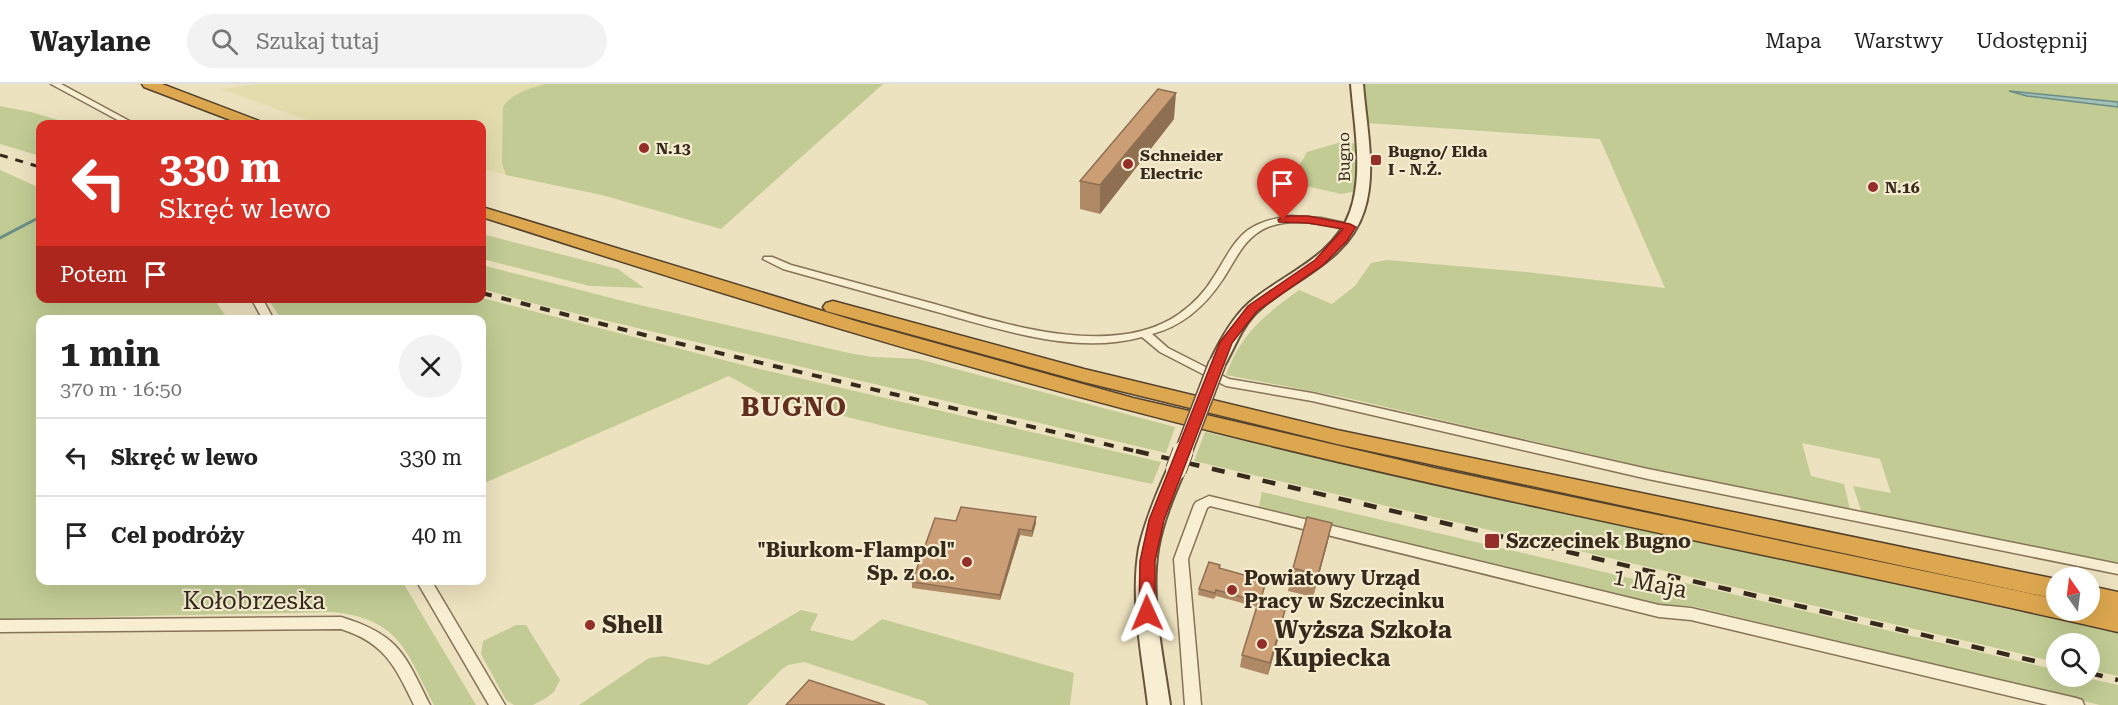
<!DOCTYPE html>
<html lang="pl">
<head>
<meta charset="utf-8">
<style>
	:root { --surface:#fff; --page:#f2f2f2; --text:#222; --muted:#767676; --line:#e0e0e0 }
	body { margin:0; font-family:"Roboto Serif",serif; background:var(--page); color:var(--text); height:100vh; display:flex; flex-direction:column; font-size:22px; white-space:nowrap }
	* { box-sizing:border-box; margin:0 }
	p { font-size:20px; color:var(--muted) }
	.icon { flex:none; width:33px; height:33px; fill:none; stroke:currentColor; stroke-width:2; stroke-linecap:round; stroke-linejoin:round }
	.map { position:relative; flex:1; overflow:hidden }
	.panel { position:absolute; left:36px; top:231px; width:450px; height:270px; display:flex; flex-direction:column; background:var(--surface); border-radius:12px; box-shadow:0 6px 24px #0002 }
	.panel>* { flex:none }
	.hud { position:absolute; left:36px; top:36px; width:450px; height:183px; border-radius:12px; box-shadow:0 6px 24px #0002; background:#d93025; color:#fff; overflow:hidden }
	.needle { width:39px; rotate:346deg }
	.controls { position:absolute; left:2046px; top:483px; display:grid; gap:12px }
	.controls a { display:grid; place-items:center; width:54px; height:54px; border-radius:50%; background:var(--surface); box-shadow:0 6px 24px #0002; font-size:30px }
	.pin { position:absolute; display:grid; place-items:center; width:51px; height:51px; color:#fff; margin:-62px -26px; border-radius:50% 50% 50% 0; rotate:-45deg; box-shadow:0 0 6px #0007 }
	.pin .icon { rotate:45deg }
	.me { position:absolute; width:66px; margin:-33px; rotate:359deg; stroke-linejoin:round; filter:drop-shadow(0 0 4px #0008) }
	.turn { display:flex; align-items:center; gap:21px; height:126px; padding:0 24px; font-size:27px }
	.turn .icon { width:78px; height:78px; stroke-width:2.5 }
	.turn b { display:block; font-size:42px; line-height:51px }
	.then { display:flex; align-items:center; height:57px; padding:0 24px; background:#0003; gap:12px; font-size:22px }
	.round { display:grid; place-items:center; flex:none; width:63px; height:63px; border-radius:32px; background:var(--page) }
	.head { display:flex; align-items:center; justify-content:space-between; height:102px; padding:0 24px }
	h1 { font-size:36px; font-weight:700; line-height:45px }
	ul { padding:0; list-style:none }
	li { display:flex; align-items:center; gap:18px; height:78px; padding:0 24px; border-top:2px solid var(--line) }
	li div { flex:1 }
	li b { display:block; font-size:22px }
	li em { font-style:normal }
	header { display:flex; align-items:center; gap:36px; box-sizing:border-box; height:84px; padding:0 30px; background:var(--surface); border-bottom:2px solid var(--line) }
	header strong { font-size:28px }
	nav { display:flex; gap:33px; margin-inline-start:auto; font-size:21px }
	.search { width:420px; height:54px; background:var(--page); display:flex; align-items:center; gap:15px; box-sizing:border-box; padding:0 21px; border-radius:33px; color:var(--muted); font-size:22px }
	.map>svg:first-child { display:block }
</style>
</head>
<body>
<header>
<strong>Waylane</strong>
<div class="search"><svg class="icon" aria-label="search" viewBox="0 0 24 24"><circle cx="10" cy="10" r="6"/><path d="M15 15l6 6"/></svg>Szukaj tutaj</div>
<nav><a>Mapa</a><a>Warstwy</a><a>Udostępnij</a></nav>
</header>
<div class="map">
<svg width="2118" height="621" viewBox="0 0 2118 621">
	<rect width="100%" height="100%" fill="#ede2bf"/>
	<polygon fill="#e3ddad" points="258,0 545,0 519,8 504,23 502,80 506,91 482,85 482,40 318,40 221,5"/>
	<g fill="#c1cb93">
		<path d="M 545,0 L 883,0 L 721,145 L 602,111 L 506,91 L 502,80 L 503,23 C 513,8 529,5 545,0 Z"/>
		<path d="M 1362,0 L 2118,0 L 2118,18 L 2011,7 L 2118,23 L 2118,479 L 1862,429 L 1853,402 L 1891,409 L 1880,375 L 1802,359 L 1811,392 L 1844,400 L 1850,426 L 1636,381 L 1347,314 L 1226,291 C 1241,249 1265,231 1299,206 L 1332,220 L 1355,202 L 1371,179 L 1387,176 L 1526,188 L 1665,204 L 1600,55 L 1367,39 Z"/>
		<polygon points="0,22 31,28 71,40 40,40 40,72 0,60"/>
		<polygon points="1345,57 1356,60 1358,100 1357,107 1341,110 1293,99 1293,93 1307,68"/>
		<path d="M 0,86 L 40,104 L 40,214 L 214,215 L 228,235 L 40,236 L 40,496 L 402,497 L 476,621 L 434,621 C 405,566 401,536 333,528 L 0,535 Z"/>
		<polygon points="482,150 618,185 644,204 590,202 482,175"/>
		<polygon points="482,181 627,218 849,269 872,273 918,275 1175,343 1166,369 532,219 482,205"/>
		<polygon points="482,214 751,283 1161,378 1152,400 892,344 766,313 729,292 482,400 482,236 281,235 268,215"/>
		<polygon points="1205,348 1422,397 2118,549 2118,592 2090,586 2090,560 2056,560 2056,578 1194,377"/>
		<polygon points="1262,408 1681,506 1681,498 2056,586 2056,592 2082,593 2118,601 2118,621 2100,621 1692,522 1658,521 1258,427"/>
		<polygon points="801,526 818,530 810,546 853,557 882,535 1074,589 1070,621 929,621 924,617 804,578 788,581 782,585 747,621 579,621 649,574 664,572 708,581"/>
		<polygon points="516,541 526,541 560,596 554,608 546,614 533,621 514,621 506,616 481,570 483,557"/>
	</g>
	<polygon fill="#a2bfb8" stroke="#6a8d86" stroke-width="1.5" points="2009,7 2118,18 2118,23 2027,12"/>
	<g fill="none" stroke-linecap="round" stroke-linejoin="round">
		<polyline stroke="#6a8d86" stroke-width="3" points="0,154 40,133"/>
		<g stroke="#867358" stroke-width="3">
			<g id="street">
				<polygon points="51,0 61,0 135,40 125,40"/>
				<path d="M 1291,132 L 1321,134 L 1354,141 L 1355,143 L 1350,146 C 1324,140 1294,133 1268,143 C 1245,152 1236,175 1223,195 C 1206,221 1183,242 1152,250 L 1168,264 L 1229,295 L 1312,309 L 1648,385 L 2118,480 L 2118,490 L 1648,395 L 1312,317 L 1226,302 L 1160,268 L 1142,253 C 1072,272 997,244 930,226 C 881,212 832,199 783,185 L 763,175 L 764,173 L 772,173 L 791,181 C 836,193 882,206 927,218 C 999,238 1112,277 1179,230 C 1193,220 1204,209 1213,194 C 1224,178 1232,158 1248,146 C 1261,137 1276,134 1291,132 Z"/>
				<polygon points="251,214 262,214 274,236 263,236"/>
				<polygon points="1209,412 1659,521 1691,524 2076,614 2082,616 2084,621 2048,621 1691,536 1659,533 1210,422 1207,424 1188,475 1201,621 1185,621 1174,475 1194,421 1196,418"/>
				<polygon points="416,496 431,496 505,621 489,621"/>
				<path d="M 341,533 C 399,551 404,569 430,621 L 414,621 C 395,582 385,559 341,545 L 0,548 L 0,536 Z"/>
			</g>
		</g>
		<g stroke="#67543b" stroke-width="4">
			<g id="secondary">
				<path d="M 1351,0 L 1363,0 C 1366,40 1377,88 1364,127 C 1348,177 1295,194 1259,226 C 1241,242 1235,264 1223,284 L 1211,284 L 1209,280 C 1219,258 1231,235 1249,219 C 1283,190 1334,173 1350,128 C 1364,89 1354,40 1351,0 Z"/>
				<path d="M 1176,380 L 1182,382 L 1185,386 C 1174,411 1163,437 1158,465 C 1150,516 1163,570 1170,621 L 1148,621 C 1142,570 1130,516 1139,464 C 1145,437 1156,411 1167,386 L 1170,382 Z"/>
			</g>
		</g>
		<g stroke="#53412c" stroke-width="3">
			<g id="highway">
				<polygon points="142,0 162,0 259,37 262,40 241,40 144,3"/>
				<path d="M 482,123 L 859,238 L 1133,314 L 1434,384 L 2056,515 L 2056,526 L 2090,526 L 2090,502 L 2118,508 L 2118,548 C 1821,480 1519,424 1223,350 C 973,288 727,212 482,133 Z"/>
				<polygon points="833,217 1084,285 1337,346 2056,495 2056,515 1337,360 1084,298 826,227 823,223 826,219"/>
			</g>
		</g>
		<use href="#street" fill="#f8efd2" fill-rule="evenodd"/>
		<use href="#secondary" fill="#f8efd2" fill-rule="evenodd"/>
		<use href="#highway" fill="#dda74f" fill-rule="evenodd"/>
		<polyline stroke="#352a1c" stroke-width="3" stroke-dasharray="8 8" stroke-linecap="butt" points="0,71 40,83"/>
		<polyline stroke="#352a1c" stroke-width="4" stroke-dasharray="10 10" stroke-linecap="butt" points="482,209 660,255 1143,369"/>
		<g stroke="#352a1c" stroke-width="4.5" stroke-dasharray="13 13" stroke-linecap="butt">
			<polyline points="1136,367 2056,582"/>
			<polyline points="2090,589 2118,596"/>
		</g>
		<g stroke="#67543b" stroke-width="19" stroke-linecap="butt">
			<polyline id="secondary-bridge-far1" points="1183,369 1217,280"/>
		</g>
		<g stroke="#67543b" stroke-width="22" stroke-linecap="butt">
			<polyline id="secondary-bridge" points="1176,386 1183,367"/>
		</g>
		<use href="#secondary-bridge-far1" stroke="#f8efd2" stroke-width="16"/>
		<use href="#secondary-bridge" stroke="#f8efd2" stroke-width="20"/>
	</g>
	<g fill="#af8865">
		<polygon points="1174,35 1100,130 1080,125 1080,97"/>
		<polygon points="956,437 1036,439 1032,453 1020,451 1000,516 912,504 912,498"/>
		<polygon points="1332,439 1327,461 1313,513 1288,507 1293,484"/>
		<polygon points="1220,485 1265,503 1260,520 1283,538 1268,591 1240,583 1242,571 1257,523 1216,512 1214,515 1198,511 1199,505"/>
	</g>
	<g fill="#8e6f52">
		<polygon points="1176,9 1174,35 1100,130 1100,101"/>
		<polygon points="1036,433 1036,439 1032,453 1032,447"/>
		<polygon points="1332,439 1327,461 1313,513 1318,491"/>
		<polygon points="1019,445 1020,451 1000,516 1000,511"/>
		<polygon points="1285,526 1283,538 1268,591 1270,579"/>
	</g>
	<g fill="#cb9e75" stroke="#8e6f52" stroke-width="1.5">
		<polygon points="1158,5 1176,9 1100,101 1080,97"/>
		<polygon points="961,423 1036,433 1032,447 1019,445 1000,511 912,498 935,434 956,437"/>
		<polygon points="1307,433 1332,439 1318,491 1293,484"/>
		<polygon points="1209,478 1220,481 1219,484 1266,497 1260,518 1216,506 1215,509 1199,505"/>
		<polygon points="1258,519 1285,526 1270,579 1242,571"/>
		<polygon points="809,596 882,620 885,621 786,621"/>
	</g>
	<polygon fill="#d93025" stroke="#8d1f18" stroke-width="1.5" points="1283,132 1308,132 1350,140 1356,143 1347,157 1323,181 1257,227 1232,259 1164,436 1155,477 1155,529 1153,534 1147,535 1141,534 1139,529 1140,477 1149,436 1220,258 1248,222 1315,176 1343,145 1308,139 1279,138 1278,136"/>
	<g fill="#942e28" stroke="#f5eccf" stroke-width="2">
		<circle cx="644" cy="64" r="6"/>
		<rect x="1370" y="70" width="12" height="12" rx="3"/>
		<circle cx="1128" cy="80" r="6"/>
		<circle cx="1873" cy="103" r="6"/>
		<rect x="1484" y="449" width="16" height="16" rx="3"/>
		<circle cx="967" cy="478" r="6"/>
		<circle cx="1232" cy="506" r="6"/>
		<circle cx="590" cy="541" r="6"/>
		<circle cx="1262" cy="560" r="6"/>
	</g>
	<g text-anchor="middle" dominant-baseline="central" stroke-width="4.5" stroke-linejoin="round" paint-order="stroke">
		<g font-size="16" font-weight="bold" fill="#352a1c" stroke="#f5eccf" text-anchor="start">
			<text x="656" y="64">N.13</text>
			<text x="1388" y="67">Bugno/ Elda<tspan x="1388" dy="18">I - N.Ż.</tspan></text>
			<text x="1140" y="71">Schneider<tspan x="1140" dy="18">Electric</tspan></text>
			<text x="1885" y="103">N.16</text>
		</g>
		<g font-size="16" fill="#352a1c" stroke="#f5eccf">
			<text transform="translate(1344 73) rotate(-91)">Bugno</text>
		</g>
		<g font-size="20" font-weight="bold" fill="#352a1c" stroke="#f5eccf" text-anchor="start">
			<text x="1506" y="457">Szczecinek Bugno</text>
			<text x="955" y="466" text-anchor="end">"Biurkom-Flampol"<tspan x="955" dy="23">Sp. z o.o.</tspan></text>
			<text x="1244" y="494">Powiatowy Urząd<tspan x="1244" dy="23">Pracy w Szczecinku</tspan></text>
		</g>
		<g font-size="24" fill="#352a1c" stroke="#f5eccf">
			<text transform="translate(1650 499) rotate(11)">1 Maja</text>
			<text x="254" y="517">Kołobrzeska</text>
		</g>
		<g font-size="24" font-weight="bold" fill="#352a1c" stroke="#f5eccf" text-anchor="start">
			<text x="602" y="541">Shell</text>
			<text x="1274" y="546">Wyższa Szkoła<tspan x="1274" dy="28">Kupiecka</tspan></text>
		</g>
		<g font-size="26" font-weight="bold" letter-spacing="1.5" fill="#612f1c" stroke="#f5eccf">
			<text x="794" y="323">BUGNO</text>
		</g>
	</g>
</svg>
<div class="controls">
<a><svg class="needle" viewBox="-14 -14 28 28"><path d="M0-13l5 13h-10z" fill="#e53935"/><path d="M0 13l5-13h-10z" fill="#767676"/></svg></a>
<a><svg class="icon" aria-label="search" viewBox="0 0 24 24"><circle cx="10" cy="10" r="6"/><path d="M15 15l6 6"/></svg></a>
</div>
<div class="pin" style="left:1283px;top:136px;background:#d93025"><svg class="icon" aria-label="arrive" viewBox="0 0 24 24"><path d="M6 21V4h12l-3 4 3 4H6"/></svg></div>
<svg class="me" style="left:1147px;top:529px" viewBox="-20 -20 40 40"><path d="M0-17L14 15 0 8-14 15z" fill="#d93025" stroke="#fff" stroke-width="4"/></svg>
<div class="hud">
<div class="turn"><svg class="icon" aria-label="left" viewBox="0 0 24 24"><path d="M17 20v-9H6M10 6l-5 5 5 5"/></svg><div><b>330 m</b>Skręć w lewo</div></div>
<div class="then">Potem<svg class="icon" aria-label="arrive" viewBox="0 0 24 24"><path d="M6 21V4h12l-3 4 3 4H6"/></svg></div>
</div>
<section class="panel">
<div class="head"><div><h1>1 min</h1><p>370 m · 16:50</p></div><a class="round"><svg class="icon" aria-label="close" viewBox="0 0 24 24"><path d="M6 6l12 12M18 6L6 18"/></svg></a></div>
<ul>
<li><svg class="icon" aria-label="left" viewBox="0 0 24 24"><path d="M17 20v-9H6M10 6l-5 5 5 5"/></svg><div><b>Skręć w lewo</b></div><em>330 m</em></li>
<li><svg class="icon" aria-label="arrive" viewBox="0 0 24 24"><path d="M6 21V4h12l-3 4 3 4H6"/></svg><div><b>Cel podróży</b></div><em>40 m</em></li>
</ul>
</section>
</div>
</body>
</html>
